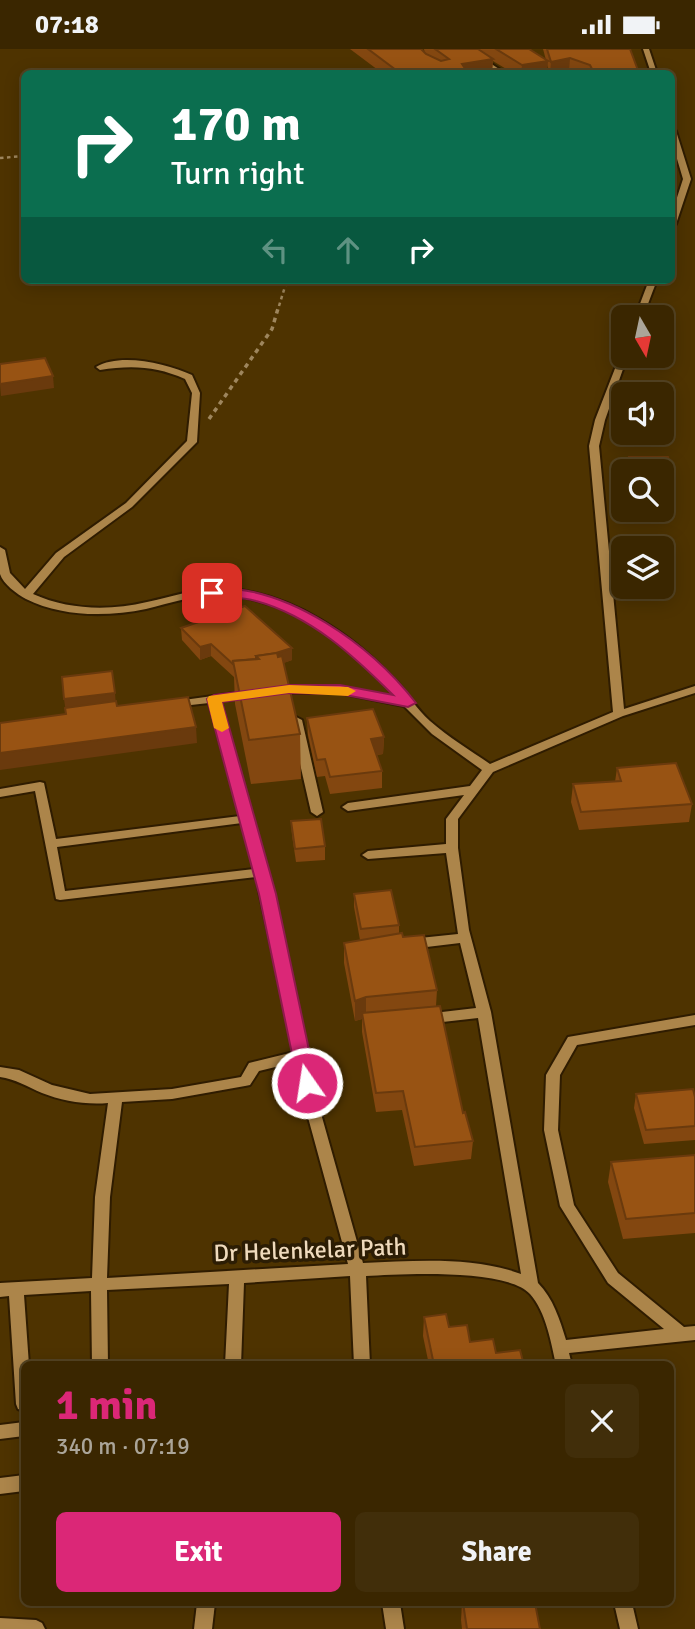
<!DOCTYPE html>
<html lang="en">
<head>
<meta charset="utf-8">
<style>
	:root { --surface:#3a2600; --page:#412e0a; --text:#f1f3f6; --muted:#aba599; --line:#544322; --accent:#db2777 }
	body { margin:0; font-family:Signika,sans-serif; background:var(--page); color:var(--text); height:100vh; display:flex; flex-direction:column; font-size:26px; white-space:nowrap }
	* { box-sizing:border-box; margin:0 }
	p { font-size:23px; color:var(--muted) }
	.icon { flex:none; width:38px; height:38px; fill:none; stroke:currentColor; stroke-width:2; stroke-linecap:round; stroke-linejoin:round }
	.map { position:relative; flex:1; overflow:hidden }
	.panel { position:absolute; left:21px; top:1312px; width:653px; height:245px; display:flex; flex-direction:column; background:var(--surface); border-radius:10px; box-shadow:0 4px 18px #0003,0 0 0 2px var(--line) }
	.panel>* { flex:none }
	.top-card { position:absolute; left:21px; top:21px; width:654px; height:214px; border-radius:10px; box-shadow:0 4px 18px #0003,0 0 0 2px var(--line); background:#0b6e4f; color:#fff; overflow:hidden }
	.needle { width:46px; rotate:171deg }
	.tools { position:absolute; left:611px; top:256px; display:grid; gap:14px }
	.tools a { display:grid; place-items:center; width:63px; height:63px; border-radius:10px; background:var(--surface); box-shadow:0 4px 18px #0003,0 0 0 2px var(--line); font-size:35px }
	.pin { position:absolute; display:grid; place-items:center; width:60px; height:60px; color:#fff; margin:-30px; border-radius:14px; box-shadow:0 4px 10px #0006 }
	.me { position:absolute; width:77px; margin:-38px; rotate:347deg; stroke-linejoin:round; filter:drop-shadow(0 0 5px #0008) }
	.turn { display:flex; align-items:center; gap:24px; height:147px; padding:0 35px; font-size:32px }
	.turn .icon { width:91px; height:91px; stroke-width:2.5 }
	.turn b { display:block; font-size:49px; line-height:60px }
	.lanes { display:flex; align-items:center; height:66px; padding:0 35px; background:#0003; justify-content:center; gap:35px; direction:ltr }
	.lanes .off { opacity:.35 }
	.round { display:grid; place-items:center; flex:none; width:74px; height:74px; border-radius:10px; background:var(--page) }
	.head { display:flex; align-items:center; justify-content:space-between; height:119px; padding:0 35px }
	h1 { font-size:42px; font-weight:700; line-height:52px; color:var(--accent) }
	.cta { display:flex; gap:14px; margin-top:auto; padding:14px 35px }
	.cta a { flex:1; height:80px; border-radius:10px; background:var(--accent); color:#fff; font-size:28px; font-weight:700; line-height:80px; text-align:center }
	.cta a+a { background:var(--page); color:var(--text) }
	.status { display:flex; justify-content:space-between; align-items:center; height:49px; padding:0 35px; background:var(--surface); direction:ltr }
	.status svg { height:19px; fill:currentColor }
	.map>svg:first-child { display:block }
</style>
</head>
<body>
<div class="status"><b>07:18</b><svg viewBox="0 0 49 12"><path d="M0 12V9h3v3zM5 12V6h3v6zM10 12V3h3v9zM15 12V0h3v12zM26 1h20v11H26zM47 4h2v5h-2z"/></svg></div>
<div class="map">
<svg width="695" height="1580" viewBox="0 0 695 1580">
	<rect width="100%" height="100%" fill="#4e3300"/>
	<g fill="none" stroke-linecap="round" stroke-linejoin="round">
		<g stroke="#2f1c00" stroke-width="4">
			<g id="minor">
				<polygon points="462,0 469,0 505,24 498,24"/>
				<polygon points="643,0 649,0 657,24 651,24"/>
				<polygon points="672,80 676,82 691,130 676,175 672,177 672,164 683,130 672,93"/>
				<polygon points="649,231 657,231 643,268 635,268"/>
				<path d="M 621,304 L 628,306 L 605,371 L 599,397 L 624,660 L 695,637 L 695,644 L 623,667 L 493,723 L 458,770 L 458,799 L 469,881 L 491,963 L 538,1234 C 553,1249 560,1271 566,1291 L 664,1280 L 608,1234 L 560,1157 L 544,1081 L 546,1026 L 568,988 L 695,966 L 695,976 L 577,996 L 560,1026 L 558,1081 L 574,1156 L 618,1224 L 684,1278 L 695,1277 L 695,1291 L 569,1304 L 572,1316 L 556,1316 C 551,1293 546,1263 530,1245 C 506,1219 401,1225 366,1227 L 370,1316 L 354,1316 L 350,1227 L 244,1234 L 241,1316 L 225,1316 L 229,1235 L 107,1241 L 108,1316 L 92,1316 L 91,1242 L 24,1246 L 29,1316 L 24,1316 L 24,1362 L 18,1360 L 16,1355 L 9,1247 L 0,1248 L 0,1234 L 92,1229 L 95,1148 L 108,1054 C 86,1056 62,1052 42,1044 C 28,1038 15,1030 0,1028 L 0,1018 L 19,1021 L 52,1036 L 90,1045 L 172,1040 L 241,1028 L 249,1014 L 294,1003 L 256,828 L 60,851 L 56,850 L 35,742 L 0,748 L 0,740 L 40,733 L 44,734 L 56,790 L 240,767 L 209,654 L 173,658 L 167,655 L 169,653 L 249,642 L 255,645 L 249,648 L 220,652 L 273,845 L 320,1061 L 363,1214 C 415,1212 472,1207 521,1225 L 478,969 L 425,975 L 420,973 L 418,970 L 420,967 L 425,965 L 476,959 L 460,894 L 410,900 L 405,898 L 403,895 L 405,892 L 410,890 L 458,885 L 446,804 L 368,810 L 362,806 L 368,802 L 446,795 L 446,770 L 464,746 L 348,762 L 342,758 L 348,754 L 470,737 L 482,721 L 432,685 L 404,657 L 340,644 L 270,644 L 268,642 L 270,640 L 274,639 L 340,638 L 398,649 C 360,599 297,556 235,547 C 205,542 175,553 146,560 C 107,568 62,568 26,550 C 17,545 3,535 0,525 C 0,517 0,506 0,498 L 5,501 L 10,524 L 25,540 L 56,504 L 126,454 L 187,392 L 192,344 L 185,330 C 156,317 131,316 100,321 L 96,318 C 121,303 167,315 192,326 L 200,344 L 197,393 L 132,458 L 64,508 L 33,545 C 69,561 109,562 147,553 C 175,547 202,537 231,540 C 294,546 353,586 395,631 C 408,644 416,660 430,672 C 448,688 470,701 490,715 L 613,663 L 589,397 L 595,371 ZM 242,774 L 254,820 L 65,842 L 57,798 ZM 296,1013 L 306,1061 L 348,1215 L 107,1229 L 110,1148 L 122,1053 L 172,1050 L 245,1037 L 250,1036 L 259,1022 Z"/>
				<polygon points="296,668 302,671 323,763 317,767 311,763 290,671"/>
				<polygon points="24,1373 24,1387 0,1390 0,1376"/>
				<polygon points="24,1426 24,1442 0,1445 0,1429"/>
				<polygon points="197,1554 215,1554 212,1580 194,1580"/>
				<polygon points="382,1554 400,1554 404,1580 386,1580"/>
				<polygon points="614,1554 632,1554 638,1580 620,1580"/>
				<polygon points="0,1569 36,1571 42,1574 45,1580 0,1580"/>
			</g>
		</g>
		<g stroke="#9e865d" stroke-width="2.5" stroke-dasharray="3.5 3.5" stroke-linecap="butt">
			<polyline points="0,109 24,107"/>
			<polyline points="279,257 287,231"/>
		</g>
		<polyline stroke="#9e865d" stroke-width="3.5" stroke-dasharray="4.5 4.5" stroke-linecap="butt" points="209,370 272,280 279,256"/>
		<use href="#minor" fill="#ac854a" fill-rule="evenodd"/>
	</g>
	<g fill="#834710">
		<polygon points="350,0 421,0 425,5 424,0 529,0 546,11 543,0 630,0 639,24 578,24 569,22 550,24 547,16 547,24 513,24 493,12 492,23 486,24 382,24"/>
		<polygon points="629,408 668,408 674,430 672,443 662,443 662,422 628,422"/>
		<polygon points="181,579 292,599 292,611 283,614 300,685 301,730 251,735 235,655 234,628 211,607 200,611 182,591"/>
		<polygon points="307,669 384,688 383,705 377,706 382,722 382,739 330,745 325,727 317,728 308,686"/>
		<polygon points="617,719 692,755 689,773 579,781 571,753 573,735 615,733"/>
		<polygon points="291,772 325,797 325,811 296,813 292,786"/>
		<polygon points="354,845 399,876 399,885 403,888 437,941 436,957 463,1064 473,1092 471,1110 414,1117 402,1061 376,1063 362,983 362,970 355,972 344,914 344,894 360,891 354,858"/>
		<polygon points="636,1045 695,1048 695,1091 644,1095 634,1059"/>
		<polygon points="695,1106 695,1184 623,1190 608,1133 611,1113"/>
		<polygon points="424,1268 449,1278 470,1293 524,1316 429,1316 423,1287"/>
		<polygon points="462,1554 540,1580 462,1580 461,1571"/>
	</g>
	<g fill="#6a3a0d">
		<polygon points="570,9 569,22 550,24 551,13"/>
		<polygon points="493,10 492,23 486,24 462,24 462,15"/>
		<polygon points="548,12 547,24 521,24 522,16"/>
		<polygon points="53,327 54,339 1,347 0,335"/>
		<polygon points="211,595 211,607 200,611 200,598"/>
		<polygon points="292,599 292,611 271,619 271,606"/>
		<polygon points="115,644 116,657 66,664 64,650"/>
		<polygon points="196,678 197,694 0,721 0,704"/>
		<polygon points="384,688 383,705 371,707 371,690"/>
		<polygon points="366,948 366,968 362,964 362,970 355,972 355,952"/>
	</g>
	<g fill="#985313" stroke="#6a3a0d" stroke-width="2">
		<polygon points="368,0 421,0 426,5 441,12 449,10 435,0 478,0 493,10 462,15 468,24 400,24"/>
		<polygon points="496,0 529,0 548,12 522,16"/>
		<polygon points="547,0 630,0 639,24 596,24 595,20 592,20 590,16 570,9 551,13"/>
		<polygon points="45,309 53,327 0,335 0,315"/>
		<polygon points="629,408 668,408 674,430 662,430 662,422 632,422"/>
		<polygon points="245,557 292,599 276,604 256,607 256,610 233,612 234,616 211,595 200,598 181,579"/>
		<polygon points="277,604 278,608 282,607 300,685 249,691 233,612 259,610 256,607"/>
		<polygon points="112,622 115,644 64,650 62,628"/>
		<polygon points="188,648 196,678 0,704 0,674 66,665 65,659 116,652 117,657"/>
		<polygon points="373,660 384,688 371,690 382,722 330,728 325,710 317,711 307,669"/>
		<polygon points="676,714 692,755 581,763 573,735 621,732 617,719"/>
		<polygon points="321,770 325,797 295,800 291,772"/>
		<polygon points="391,841 399,876 361,880 354,845"/>
		<polygon points="402,884 403,888 424,886 437,941 366,948 355,952 344,894"/>
		<polygon points="440,957 463,1064 465,1063 473,1092 415,1098 403,1042 376,1044 362,964"/>
		<polygon points="693,1040 695,1048 695,1077 646,1081 636,1045"/>
		<polygon points="695,1106 695,1164 626,1170 611,1113"/>
		<polygon points="446,1265 449,1278 467,1276 470,1293 493,1290 496,1304 520,1301 524,1316 434,1316 424,1268"/>
		<polygon points="463,1554 535,1554 540,1580 467,1580"/>
	</g>
	<path fill="#db2777" stroke="#8e194d" stroke-width="2" d="M 212,539 C 288,536 371,596 416,654 L 408,658 L 340,645 L 289,644 L 222,653 L 276,845 L 316,1034 L 313,1039 L 300,1039 L 298,1034 L 259,845 L 207,650 L 214,646 L 289,636 L 340,636 L 393,646 C 354,607 311,567 256,552 C 240,547 223,550 208,546 L 206,544 Z"/>
	<polygon fill="#f59e0b" points="289,636 348,638 356,642 348,647 289,644 222,653 229,679 222,683 214,679 207,650 209,647"/>
	<g text-anchor="middle" dominant-baseline="central" stroke-width="7" stroke-linejoin="round" paint-order="stroke">
		<g font-size="24" fill="#efdabc" stroke="#2c1d04">
			<text transform="translate(310 1201) rotate(-2)">Dr Helenkelar Path</text>
		</g>
	</g>
</svg>
<div class="tools">
<a><svg class="needle" viewBox="-14 -14 28 28"><path d="M0-13l5 13h-10z" fill="#e53935"/><path d="M0 13l5-13h-10z" fill="#aba599"/></svg></a>
<a><svg class="icon" aria-label="sound" viewBox="0 0 24 24"><path d="M4 9h4l5-4v14l-5-4H4zM17 9q2 3 0 6"/></svg></a>
<a><svg class="icon" aria-label="search" viewBox="0 0 24 24"><circle cx="10" cy="10" r="6"/><path d="M15 15l6 6"/></svg></a>
<a><svg class="icon" aria-label="layers" viewBox="0 0 24 24"><path d="M12 4l9 5-9 5-9-5zM3 14l9 5 9-5"/></svg></a>
</div>
<div class="pin" style="left:212px;top:544px;background:#d93025"><svg class="icon" aria-label="arrive" viewBox="0 0 24 24"><path d="M6 21V4h12l-3 4 3 4H6"/></svg></div>
<svg class="me" style="left:307px;top:1034px" viewBox="-20 -20 40 40"><circle r="17" fill="#db2777" stroke="#fff" stroke-width="3"/><path d="M0-11L8 9 0 5-8 9z" fill="#fff"/></svg>
<div class="top-card">
<div class="turn"><svg class="icon" aria-label="right" viewBox="0 0 24 24"><path d="M7 20v-9h11M14 6l5 5-5 5"/></svg><div><b>170 m</b>Turn right</div></div>
<div class="lanes"><svg class="icon off" aria-label="left" viewBox="0 0 24 24"><path d="M17 20v-9H6M10 6l-5 5 5 5"/></svg><svg class="icon off" aria-label="ahead" viewBox="0 0 24 24"><path d="M12 20V5M6 11l6-6 6 6"/></svg><svg class="icon" aria-label="right" viewBox="0 0 24 24"><path d="M7 20v-9h11M14 6l5 5-5 5"/></svg></div>
</div>
<section class="panel">
<div class="head"><div><h1>1 min</h1><p>340 m · 07:19</p></div><a class="round"><svg class="icon" aria-label="close" viewBox="0 0 24 24"><path d="M6 6l12 12M18 6L6 18"/></svg></a></div>
<div class="cta"><a>Exit</a><a>Share</a></div>
</section>
</div>
</body>
</html>
